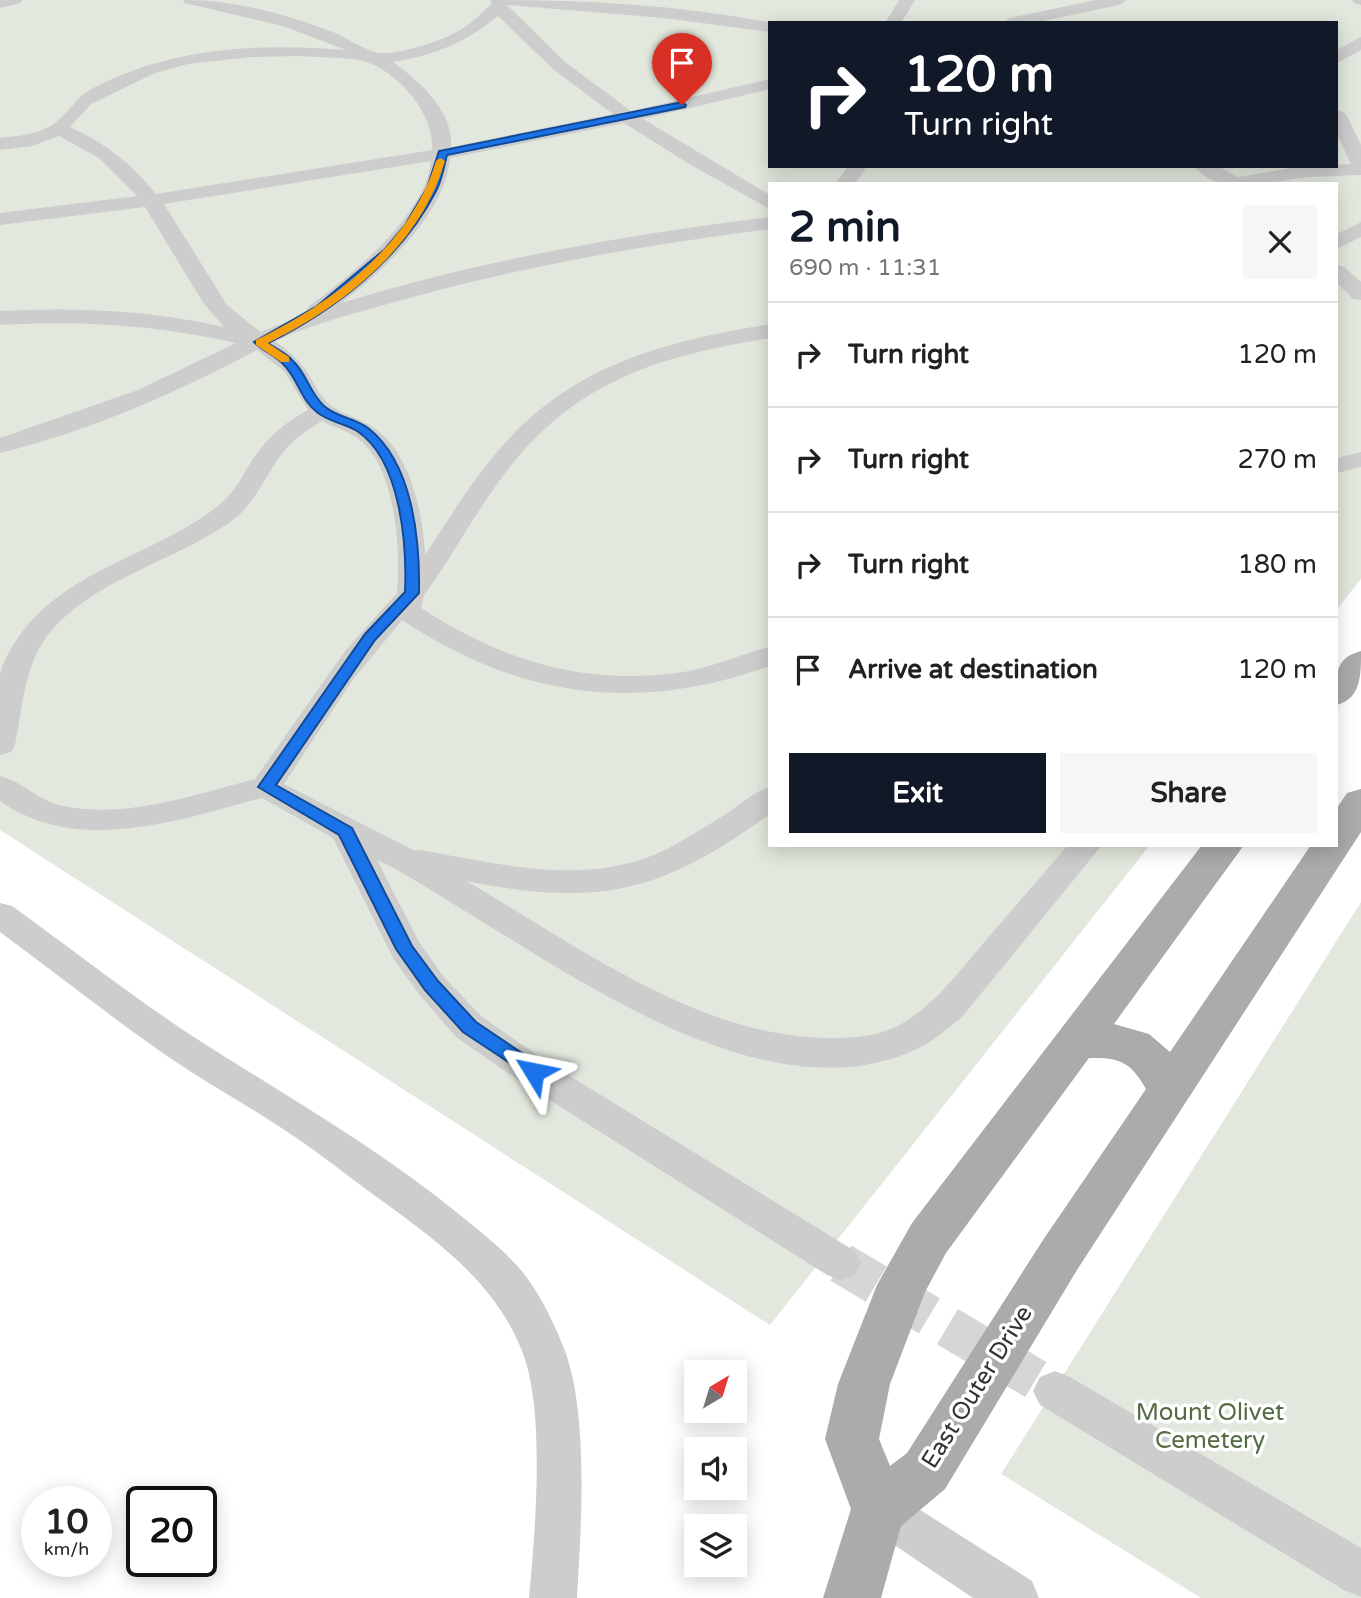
<!DOCTYPE html>
<html lang="en">
<head>
<meta charset="utf-8">
<style>
	:root { --surface:#fff; --page:#f6f6f6; --text:#202124; --muted:#757577; --line:#e0e0e0; --accent:#111827 }
	body { margin:0; font-family:"Varela Round",sans-serif; background:var(--page); color:var(--text); height:100vh; display:flex; flex-direction:column; font-size:26px; white-space:nowrap }
	* { box-sizing:border-box; margin:0 }
	p { font-size:23px; color:var(--muted) }
	.icon { flex:none; width:38px; height:38px; fill:none; stroke:currentColor; stroke-width:2; stroke-linecap:round; stroke-linejoin:round }
	.map { position:relative; flex:1; overflow:hidden }
	.side { position:absolute; left:768px; top:182px; width:570px; height:665px; display:flex; flex-direction:column; background:var(--surface); border-radius:0px; box-shadow:0 4px 18px #0003 }
	.side>* { flex:none }
	.guide { position:absolute; left:768px; top:21px; width:570px; height:147px; border-radius:0px; box-shadow:0 4px 18px #0003; background:#111827; color:#fff; overflow:hidden }
	.needle { width:46px; rotate:38deg }
	.controls { position:absolute; left:684px; top:1360px; display:grid; gap:14px }
	.controls a { display:grid; place-items:center; width:63px; height:63px; border-radius:0px; background:var(--surface); box-shadow:0 4px 18px #0003; font-size:35px }
	.speed { position:absolute; left:21px; top:1486px; display:flex; gap:14px; font-size:35px; font-weight:700; text-align:center }
	.speed>* { display:grid; place-content:center; width:91px; height:91px; border-radius:50%; background:var(--surface); box-shadow:0 4px 18px #0003; line-height:1 }
	.speed small { font-size:18px; font-weight:400 }
	.speed .limit { border:4px solid #111; border-radius:10px; background:#fff; color:#111 }
	.pin { position:absolute; display:grid; place-items:center; width:60px; height:60px; color:#fff; margin:-72px -30px; border-radius:50% 50% 50% 0; rotate:-45deg; box-shadow:0 0 7px #0007 }
	.pin .icon { rotate:45deg }
	.me { position:absolute; width:77px; margin:-38px; rotate:305deg; stroke-linejoin:round; filter:drop-shadow(0 0 5px #0008) }
	.turn { display:flex; align-items:center; gap:24px; height:147px; padding:0 21px; font-size:32px }
	.turn .icon { width:91px; height:91px; stroke-width:2.5 }
	.turn b { display:block; font-size:49px; line-height:60px }
	.round { display:grid; place-items:center; flex:none; width:74px; height:74px; border-radius:0px; background:var(--page) }
	.headline { display:flex; align-items:center; justify-content:space-between; height:119px; padding:0 21px }
	h1 { font-size:42px; font-weight:700; line-height:52px; color:var(--accent) }
	.primary-button { display:flex; gap:14px; margin-top:auto; padding:14px 21px }
	.primary-button a { flex:1; height:80px; border-radius:0px; background:var(--accent); color:#fff; font-size:28px; font-weight:700; line-height:80px; text-align:center }
	.primary-button a+a { background:var(--page); color:var(--text) }
	ul { padding:0; list-style:none }
	li { display:flex; align-items:center; gap:21px; height:105px; padding:0 21px; border-top:2px solid var(--line) }
	li div { flex:1 }
	li b { display:block; font-size:26px }
	li em { font-style:normal }
	.map>svg:first-child { display:block }
</style>
</head>
<body>
<div class="map">
<svg width="1361" height="1598" viewBox="0 0 1361 1598">
	<rect width="100%" height="100%" fill="#fff"/>
	<g fill="#e2e8dd" fill-rule="evenodd">
		<path d="M 0,0 L 1361,0 L 1361,579 L 1337,609 L 1337,184 L 770,184 L 770,845 L 1150,845 L 770,1325 L 0,830 ZM 770,23 L 1337,23 L 1337,166 L 770,166 Z"/>
		<polygon points="1361,902 1361,1598 1201,1598 1001,1474"/>
	</g>
	<g fill="none" stroke-linecap="round" stroke-linejoin="round">
		<polyline stroke="#d6d6d6" stroke-width="41" stroke-dasharray="41 21" stroke-linecap="butt" points="841,1263 1055,1391"/>
		<g fill="#cdcdcd" fill-rule="evenodd">
			<polygon points="0,0 22,0 20,3 0,8"/>
			<path d="M 183,0 C 233,0 283,13 330,31 C 344,36 366,51 379,53 C 399,55 445,40 462,29 C 472,23 481,13 491,5 L 491,0 C 585,0 680,5 773,23 L 770,23 L 770,32 L 664,18 L 507,5 L 565,62 L 631,111 L 770,79 L 770,89 L 643,119 L 770,195 L 770,209 L 691,165 L 624,123 L 450,158 C 447,211 382,273 341,303 C 481,260 625,235 770,217 L 770,229 C 646,245 523,266 402,300 C 359,312 315,323 275,341 C 289,351 300,360 309,375 C 315,384 319,395 327,402 C 340,415 359,417 374,428 C 411,453 423,514 425,555 C 447,522 467,488 492,458 C 567,366 658,343 770,324 L 770,338 C 653,357 569,383 497,484 C 471,520 450,560 424,595 L 421,608 C 501,660 581,685 677,673 C 709,669 738,655 770,647 L 770,666 C 636,714 520,698 402,620 L 352,681 L 284,784 L 415,851 L 421,850 C 503,865 591,888 669,848 C 689,837 709,825 729,812 C 742,803 754,792 770,787 L 770,814 C 659,894 600,907 466,881 C 575,944 701,1039 831,1038 C 855,1038 881,1036 903,1023 C 935,1004 957,974 981,946 C 1010,912 1039,879 1068,845 L 1102,845 L 962,1017 C 948,1028 935,1040 919,1048 C 771,1120 577,978 455,905 C 430,890 404,872 377,860 L 419,942 L 443,976 L 482,1017 L 547,1062 L 855,1251 L 861,1263 L 855,1275 L 841,1280 L 827,1275 L 521,1082 L 456,1037 L 419,994 L 393,958 L 333,838 L 262,798 C 179,820 78,856 0,801 L 0,776 C 23,782 39,801 63,806 C 126,819 194,795 255,779 L 345,651 L 397,593 C 401,551 396,471 361,441 C 350,431 335,428 322,421 C 307,430 292,440 281,455 C 265,476 256,502 234,519 C 175,564 68,584 35,657 C 23,684 21,716 15,745 L 11,752 L 0,755 C 0,729 0,700 0,675 C 3,659 13,645 22,632 C 72,567 156,555 218,506 C 234,494 242,476 253,459 C 268,437 284,423 308,410 L 284,371 L 257,350 C 176,393 90,431 0,453 L 0,438 L 138,390 L 236,343 C 158,325 80,320 0,325 L 0,311 C 75,307 150,310 224,327 L 204,304 L 145,207 L 0,225 L 0,213 L 137,196 L 99,158 L 59,136 L 32,146 L 0,150 L 0,138 C 17,136 36,135 52,125 C 68,115 76,96 95,87 C 174,47 259,43 346,50 L 283,26 L 185,3 ZM 498,16 L 553,69 L 613,114 L 451,147 C 454,111 419,81 393,62 C 436,55 466,42 498,16 ZM 299,56 C 318,58 352,56 369,63 C 401,75 435,116 432,150 L 156,194 C 132,164 105,143 70,127 L 91,104 L 155,73 L 188,64 L 251,57 ZM 431,161 C 426,215 350,277 309,306 L 306,311 L 308,314 L 260,332 L 227,305 L 164,204 Z"/>
			<polygon points="899,0 915,0 901,23 885,23"/>
			<polygon points="1096,0 1127,0 1119,5 1034,23 1002,23 1010,18"/>
			<polygon points="1352,0 1361,0 1361,5 1354,3"/>
			<polygon points="1361,37 1361,50 1337,63 1337,50"/>
			<path d="M 1337,109 L 1346,114 L 1361,145 L 1361,175 C 1341,176 1321,176 1301,178 C 1269,182 1218,197 1194,166 L 1218,166 L 1238,177 L 1303,166 L 1351,164 L 1337,134 Z"/>
			<polygon points="848,166 867,166 855,184 835,184"/>
			<polygon points="1361,222 1361,237 1337,249 1337,234"/>
			<polygon points="1337,265 1344,267 1361,282 1361,300 1353,299 1337,283"/>
			<polygon points="1361,452 1361,467 1337,473 1337,458"/>
			<path d="M 0,903 L 12,906 C 73,950 134,998 197,1039 C 286,1096 378,1148 460,1215 C 485,1236 514,1257 532,1285 C 545,1304 557,1330 565,1351 C 589,1417 581,1528 577,1598 L 529,1598 C 535,1532 546,1411 522,1351 C 494,1279 428,1234 367,1190 C 338,1168 308,1145 277,1125 C 242,1102 205,1082 170,1058 C 112,1018 57,974 0,932 Z"/>
			<polygon points="1055,1371 1070,1377 1361,1548 1361,1597 1344,1590 1040,1405 1033,1391 1040,1377"/>
			<polygon points="879,1487 895,1494 1032,1581 1039,1598 973,1598 863,1524 856,1509 863,1494"/>
		</g>
		<g fill="#ababab" fill-rule="evenodd">
			<path d="M 1361,651 C 1361,676 1361,698 1337,705 C 1337,680 1331,659 1361,651 Z"/>
			<path d="M 1361,789 L 1361,832 L 1077,1270 L 945,1489 L 901,1526 L 881,1598 L 823,1598 L 851,1509 L 825,1439 L 838,1384 L 877,1285 L 912,1223 L 1202,845 L 1244,845 L 1114,1024 L 1149,1034 L 1170,1052 L 1311,845 L 1337,845 L 1337,808 L 1347,793 ZM 1089,1058 C 1119,1057 1131,1062 1146,1089 L 1043,1240 L 907,1453 L 890,1466 L 879,1439 L 890,1384 L 925,1292 L 946,1253 Z"/>
		</g>
	</g>
	<path fill="#1a73e8" stroke="#114b97" stroke-width="2" d="M 682,102 L 686,105 L 685,107 L 447,155 C 444,166 442,180 436,191 C 401,259 335,310 268,343 C 276,349 288,354 294,362 C 307,375 310,393 324,406 C 336,417 355,418 368,428 C 413,463 420,540 419,593 L 375,640 L 276,785 L 352,828 L 412,946 L 438,981 L 476,1022 L 541,1066 L 544,1072 L 541,1077 L 534,1079 L 463,1032 L 425,990 L 396,949 L 339,835 L 258,787 L 365,634 L 405,592 C 407,545 401,460 357,431 C 346,424 330,422 318,413 C 301,401 298,379 284,365 C 276,356 263,351 254,342 L 317,306 L 385,249 L 405,225 L 427,188 L 439,151 Z"/>
	<path fill="#f59e0b" d="M 440,158 L 445,161 C 421,245 344,306 268,343 L 289,357 L 289,362 L 281,362 L 256,345 L 256,340 C 332,303 411,245 436,161 Z"/>
	<g text-anchor="middle" dominant-baseline="central" stroke-width="7" stroke-linejoin="round" paint-order="stroke">
		<g font-size="24" fill="#333" stroke="#fff">
			<text transform="translate(977 1387) rotate(-58)">East Outer Drive</text>
		</g>
		<g font-size="24" fill="#556b44" stroke="#fff">
			<text x="1210" y="1412">Mount Olivet<tspan x="1210" dy="28">Cemetery</tspan></text>
		</g>
	</g>
</svg>
<div class="controls">
<a><svg class="needle" viewBox="-14 -14 28 28"><path d="M0-13l5 13h-10z" fill="#e53935"/><path d="M0 13l5-13h-10z" fill="#757577"/></svg></a>
<a><svg class="icon" aria-label="sound" viewBox="0 0 24 24"><path d="M4 9h4l5-4v14l-5-4H4zM17 9q2 3 0 6"/></svg></a>
<a><svg class="icon" aria-label="layers" viewBox="0 0 24 24"><path d="M12 4l9 5-9 5-9-5zM3 14l9 5 9-5"/></svg></a>
</div>
<div class="speed"><div>10<small>km/h</small></div><div class="limit">20</div></div>
<div class="pin" style="left:682px;top:105px;background:#d93025"><svg class="icon" aria-label="arrive" viewBox="0 0 24 24"><path d="M6 21V4h12l-3 4 3 4H6"/></svg></div>
<svg class="me" style="left:534px;top:1072px" viewBox="-20 -20 40 40"><path d="M0-17L14 15 0 8-14 15z" fill="#1a73e8" stroke="#fff" stroke-width="4"/></svg>
<div class="guide">
<div class="turn"><svg class="icon" aria-label="right" viewBox="0 0 24 24"><path d="M7 20v-9h11M14 6l5 5-5 5"/></svg><div><b>120 m</b>Turn right</div></div>
</div>
<section class="side">
<div class="headline"><div><h1>2 min</h1><p>690 m · 11:31</p></div><a class="round"><svg class="icon" aria-label="close" viewBox="0 0 24 24"><path d="M6 6l12 12M18 6L6 18"/></svg></a></div>
<ul>
<li><svg class="icon" aria-label="right" viewBox="0 0 24 24"><path d="M7 20v-9h11M14 6l5 5-5 5"/></svg><div><b>Turn right</b></div><em>120 m</em></li>
<li><svg class="icon" aria-label="right" viewBox="0 0 24 24"><path d="M7 20v-9h11M14 6l5 5-5 5"/></svg><div><b>Turn right</b></div><em>270 m</em></li>
<li><svg class="icon" aria-label="right" viewBox="0 0 24 24"><path d="M7 20v-9h11M14 6l5 5-5 5"/></svg><div><b>Turn right</b></div><em>180 m</em></li>
<li><svg class="icon" aria-label="arrive" viewBox="0 0 24 24"><path d="M6 21V4h12l-3 4 3 4H6"/></svg><div><b>Arrive at destination</b></div><em>120 m</em></li>
</ul>
<div class="primary-button"><a>Exit</a><a>Share</a></div>
</section>
</div>
</body>
</html>
